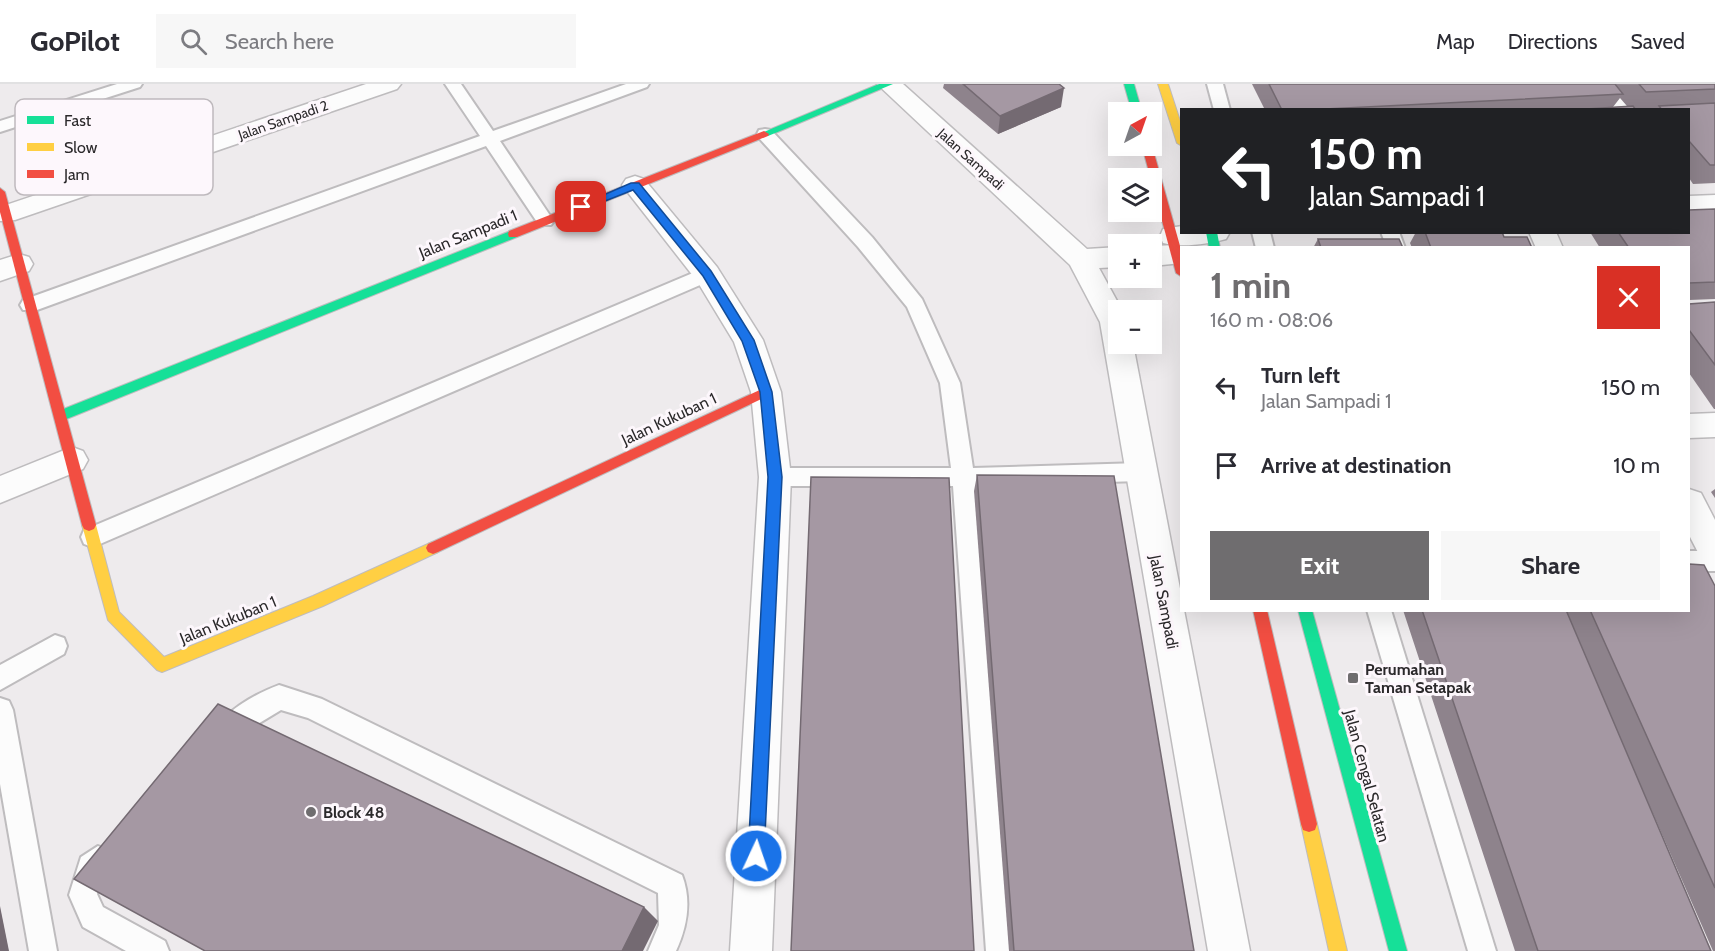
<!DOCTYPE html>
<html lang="en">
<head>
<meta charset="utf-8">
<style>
	:root { --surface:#fff; --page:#f7f7f7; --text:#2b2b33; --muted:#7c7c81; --line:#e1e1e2; --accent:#6f6d6f }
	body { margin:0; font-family:Cabin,sans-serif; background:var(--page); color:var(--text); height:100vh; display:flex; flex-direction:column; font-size:22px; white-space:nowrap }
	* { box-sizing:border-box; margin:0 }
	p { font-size:20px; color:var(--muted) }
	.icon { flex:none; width:33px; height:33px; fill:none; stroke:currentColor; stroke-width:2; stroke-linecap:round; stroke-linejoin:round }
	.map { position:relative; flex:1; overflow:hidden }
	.side { position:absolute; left:1180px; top:162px; width:510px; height:366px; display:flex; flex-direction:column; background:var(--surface); border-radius:0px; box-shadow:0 6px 24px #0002 }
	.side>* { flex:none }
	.hud { position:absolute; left:1180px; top:24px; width:510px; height:126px; border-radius:0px; box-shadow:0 6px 24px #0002; background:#202124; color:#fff; overflow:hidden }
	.needle { width:39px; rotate:40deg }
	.controls { position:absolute; left:1108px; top:18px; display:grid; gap:12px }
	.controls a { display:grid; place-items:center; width:54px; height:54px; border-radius:0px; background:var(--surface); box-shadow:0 6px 24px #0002; font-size:30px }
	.pin { position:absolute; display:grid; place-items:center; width:51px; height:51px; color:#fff; margin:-26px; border-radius:12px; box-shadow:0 3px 9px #0006 }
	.me { position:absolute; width:66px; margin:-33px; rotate:3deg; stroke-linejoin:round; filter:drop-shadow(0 0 4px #0008) }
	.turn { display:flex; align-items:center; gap:21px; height:126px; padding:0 30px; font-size:27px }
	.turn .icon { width:78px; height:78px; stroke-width:2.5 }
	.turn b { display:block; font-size:42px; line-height:51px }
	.round { display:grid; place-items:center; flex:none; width:63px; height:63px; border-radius:0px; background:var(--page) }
	.overview { display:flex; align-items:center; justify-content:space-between; height:102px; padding:0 30px }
	h1 { font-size:36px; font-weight:700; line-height:45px; color:var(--accent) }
	.action { display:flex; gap:12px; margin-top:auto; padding:12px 30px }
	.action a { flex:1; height:69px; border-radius:0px; background:var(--accent); color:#fff; font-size:24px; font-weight:700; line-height:69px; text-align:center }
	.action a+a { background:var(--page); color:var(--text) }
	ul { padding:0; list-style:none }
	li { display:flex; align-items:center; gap:18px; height:78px; padding:0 30px }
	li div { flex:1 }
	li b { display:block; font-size:22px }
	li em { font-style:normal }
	header { display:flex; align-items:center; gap:36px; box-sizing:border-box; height:84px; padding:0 30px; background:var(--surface); border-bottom:2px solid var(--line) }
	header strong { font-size:28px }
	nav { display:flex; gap:33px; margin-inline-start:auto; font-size:21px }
	.search { width:420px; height:54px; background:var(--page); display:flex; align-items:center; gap:15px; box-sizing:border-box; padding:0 21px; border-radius:0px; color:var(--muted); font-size:22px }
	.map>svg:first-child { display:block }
</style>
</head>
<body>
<header>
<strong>GoPilot</strong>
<div class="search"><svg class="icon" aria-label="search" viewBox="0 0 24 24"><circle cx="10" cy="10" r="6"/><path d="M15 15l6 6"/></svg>Search here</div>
<nav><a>Map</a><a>Directions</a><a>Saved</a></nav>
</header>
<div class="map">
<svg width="1715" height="867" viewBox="0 0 1715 867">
	<rect width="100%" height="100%" fill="#eeebed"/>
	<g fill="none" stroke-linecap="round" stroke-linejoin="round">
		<g stroke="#bebcbe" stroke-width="4">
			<g id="lane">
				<polygon points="117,0 142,0 140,3 0,48 0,37"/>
				<polygon points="445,0 461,0 493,47 626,0 649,0 647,3 500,57 551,133 554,137 551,141 539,141 486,62 37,226 23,226 20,221 23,216 480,52"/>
				<polygon points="1207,0 1223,0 1230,26 1214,26"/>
				<polygon points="1595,0 1611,0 1630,26 1613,26"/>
				<polygon points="765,45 771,46 872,153 922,215 960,299 973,384 1140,379 1148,382 1151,388 1148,394 1140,397 975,402 1014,867 986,867 953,402 775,402 767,399 764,393 767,387 775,384 951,384 940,299 907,223 858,163 759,54 757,50 759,46"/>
				<polygon points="1252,148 1270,148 1274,164 1256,164"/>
				<polygon points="1381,148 1399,148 1405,164 1387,164"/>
				<polygon points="707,183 714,185 716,190 714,195 100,460 92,463 84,460 81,453 84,446"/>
				<rect x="1689" y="467" width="26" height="20"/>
				<polygon points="1367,526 1391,526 1496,867 1468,867"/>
				<polygon points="55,551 64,554 67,562 64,570 0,606 0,581"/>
				<path d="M 279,601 L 322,615 L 682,791 C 692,817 687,843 676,867 L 648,867 L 659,841 L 658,809 L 308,634 L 281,626 L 248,646 L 233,661 L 224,664 L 215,661 L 211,652 C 222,628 255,610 279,601 Z"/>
				<polygon points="0,614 9,617 13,626 57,867 29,867 0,700"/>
				<polygon points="98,762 108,766 112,776 103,791 97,810 103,823 165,857 169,867 126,867 83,843 69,811 81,773"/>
			</g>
		</g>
		<g stroke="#bebcbe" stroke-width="3">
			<g id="street">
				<polygon points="366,0 401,0 397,5 15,136 0,137 0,123"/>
				<polygon points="877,0 903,0 1087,165 1119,163 1119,183 1099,184 1122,226 1119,226 1119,260 1133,260 1182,515 1182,526 1184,526 1250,867 1208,867 1100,238 1070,181"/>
				<polygon points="635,92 644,95 717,183 763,256 781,308 791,393 772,867 730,867 759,393 751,308 734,258 697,197 622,101 626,95"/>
				<polygon points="1715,111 1715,129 1689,130 1689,112"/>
				<path d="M 1182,142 L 1182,148 L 1230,148 L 1226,155 C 1208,160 1182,164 1163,159 L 1160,152 L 1163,145 Z"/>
				<polygon points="1529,148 1556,148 1563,164 1536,164"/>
				<polygon points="1178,161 1185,164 1182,164 1182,179 1152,182 1152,162"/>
				<polygon points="19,170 29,173 33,180 29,187 0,197 0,176"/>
				<polygon points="1715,329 1715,353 1689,354 1689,330"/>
				<polygon points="72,363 83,367 88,376 83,385 0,419 0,392"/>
				<polygon points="1689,405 1701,409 1715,436 1715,483 1703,478 1689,451"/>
			</g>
		</g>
		<g stroke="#bebcbe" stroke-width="2">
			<g id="fast">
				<polygon points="879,0 893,0 768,52 760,52 759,50"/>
				<polygon points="1124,0 1134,0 1142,28 1132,28"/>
				<polygon points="513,146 517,147 517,153 64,336 56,336 54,332 56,328"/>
				<polygon points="1206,148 1217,148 1220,164 1209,164"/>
				<polygon points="1298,526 1312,526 1407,867 1389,867"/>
			</g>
		</g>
		<g stroke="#bebcbe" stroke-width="2">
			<g id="slow">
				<polygon points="1158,0 1168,0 1182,43 1182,62 1177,59"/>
				<polygon points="89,435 94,437 96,441 119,528 164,573 313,512 428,460 433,458 438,460 440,464 438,468 323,522 162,588 157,586 108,536 82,441 84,437"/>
				<polygon points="1309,732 1315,734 1317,740 1347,867 1329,867 1301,740 1303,734"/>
			</g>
		</g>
		<g stroke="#bebcbe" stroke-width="2">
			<g id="jam">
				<polygon points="764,47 769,50 768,52 517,153 509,153 508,150 509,147"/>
				<polygon points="1142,62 1152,62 1182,169 1182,193 1176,189"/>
				<polygon points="0,104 5,108 96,441 94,445 89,447 84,445 82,441 0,128"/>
				<polygon points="766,303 772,308 770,311 438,468 433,470 428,468 426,464 428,460"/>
				<polygon points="1253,526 1267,526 1317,740 1315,746 1309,748 1303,746 1301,740"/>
			</g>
		</g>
		<use href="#lane" fill="#fcfcfc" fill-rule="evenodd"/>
		<use href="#street" fill="#fcfcfc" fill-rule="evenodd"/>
		<use href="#fast" fill="#16e098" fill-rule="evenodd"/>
		<use href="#slow" fill="#ffcf43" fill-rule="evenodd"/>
		<use href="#jam" fill="#f24e42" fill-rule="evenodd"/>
	</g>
	<g fill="#8e838c" fill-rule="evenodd">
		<polygon points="944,0 1059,0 1061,23 998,50 943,4"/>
		<path d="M 1252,0 L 1715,0 L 1715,99 L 1693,100 L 1689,94 L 1689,26 L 1265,26 ZM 1620,14 L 1627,22 L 1613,23 Z"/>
		<polygon points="1715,125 1715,215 1689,216 1689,164 1600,164 1590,148 1689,148"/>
		<polygon points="1416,148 1502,148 1504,153 1532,164 1412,164 1410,159"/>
		<polygon points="1318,155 1403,164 1313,164"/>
		<polygon points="1715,218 1715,325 1714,325 1689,289 1689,220"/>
		<polygon points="977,391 1194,867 1009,867 974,407"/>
		<polygon points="1715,405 1715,414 1711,408"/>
		<polygon points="1715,502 1715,867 1713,867 1636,691 1711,867 1515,867 1403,526 1689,526"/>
	</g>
	<g fill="#746a72">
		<polygon points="1064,4 1061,23 998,50 1000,32"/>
		<polygon points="0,822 9,867 0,867"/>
		<polygon points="644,823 658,837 643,867 622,867"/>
	</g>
	<g fill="#a598a3" stroke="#746a72" stroke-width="1.5">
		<polygon points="963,0 1059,0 1064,4 1000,32"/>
		<polygon points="1269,0 1615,0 1623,10 1305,26 1282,26"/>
		<polygon points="1639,0 1715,0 1715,5 1646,8"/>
		<polygon points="1715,19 1715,81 1710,81 1689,57 1689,26 1662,26 1659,22"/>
		<polygon points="1633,22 1636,26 1570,26"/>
		<polygon points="1715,125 1715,198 1689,199 1689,164 1629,164 1618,148 1689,148 1689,126"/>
		<polygon points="1425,148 1502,148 1504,153 1527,153 1532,164 1431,164"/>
		<polygon points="1318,155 1399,155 1403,164 1321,164"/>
		<polygon points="1715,218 1715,281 1689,246 1689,220"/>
		<polygon points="977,391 1114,392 1194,867 1014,867"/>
		<polygon points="811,393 949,394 974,867 791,867"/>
		<polygon points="1689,480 1704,481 1715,502 1715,804 1590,526 1689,526"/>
		<polygon points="1422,526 1566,526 1711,867 1538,867"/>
		<polygon points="218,620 644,823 622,867 205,867 74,795"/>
	</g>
	<polygon fill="#1a73e8" stroke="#114b97" stroke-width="1.5" points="631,99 639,99 711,187 754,256 772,308 782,393 764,772 762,778 756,780 750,778 748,772 768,393 760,308 742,257 703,192 633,106 585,125 576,123"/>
	<g fill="#6f6d6f" stroke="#fdf7fc" stroke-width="2">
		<rect x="1347" y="588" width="12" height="12" rx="3"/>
		<circle cx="311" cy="728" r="6"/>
	</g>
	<g text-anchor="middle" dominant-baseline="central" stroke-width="6" stroke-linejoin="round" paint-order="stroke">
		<g font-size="14" fill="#2b292b" stroke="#fdf7fc">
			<text transform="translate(283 36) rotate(-19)">Jalan Sampadi 2</text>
			<text transform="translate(971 75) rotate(42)">Jalan Sampadi</text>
		</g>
		<g font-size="16" fill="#2b292b" stroke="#fdf7fc">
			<text transform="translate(468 150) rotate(-22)">Jalan Sampadi 1</text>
			<text transform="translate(669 335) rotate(-25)">Jalan Kukuban 1</text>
			<text transform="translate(1164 518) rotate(79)">Jalan Sampadi</text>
			<text transform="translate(228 536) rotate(-22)">Jalan Kukuban 1</text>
			<text transform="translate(1367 692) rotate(75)">Jalan Cengal Selatan</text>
		</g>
		<g font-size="16" font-weight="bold" fill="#2b292b" stroke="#fdf7fc" text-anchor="start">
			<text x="1365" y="585">Perumahan<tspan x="1365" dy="18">Taman Setapak</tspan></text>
			<text x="323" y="728">Block 48</text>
		</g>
	</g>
	<rect x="15" y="15" width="198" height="96" rx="9" fill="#fdf7fc" stroke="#beb9bd" stroke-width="1.5"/>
	<rect x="27" y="32" width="27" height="8" fill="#16e098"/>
	<rect x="27" y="59" width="27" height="8" fill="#ffcf43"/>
	<rect x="27" y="86" width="27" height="8" fill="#f24e42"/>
	<g font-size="16" fill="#2b292b">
		<text x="64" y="42">Fast</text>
		<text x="64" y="69">Slow</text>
		<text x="64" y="96">Jam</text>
	</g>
</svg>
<div class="controls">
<a><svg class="needle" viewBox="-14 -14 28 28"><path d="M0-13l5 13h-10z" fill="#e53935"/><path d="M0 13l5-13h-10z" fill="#7c7c81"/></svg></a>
<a><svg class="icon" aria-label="layers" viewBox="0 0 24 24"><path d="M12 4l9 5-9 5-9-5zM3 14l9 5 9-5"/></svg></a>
<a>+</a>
<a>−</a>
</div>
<div class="pin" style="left:581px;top:123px;background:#d93025"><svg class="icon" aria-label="arrive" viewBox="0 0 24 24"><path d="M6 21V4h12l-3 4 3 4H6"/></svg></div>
<svg class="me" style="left:756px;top:772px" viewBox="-20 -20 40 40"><circle r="17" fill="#1a73e8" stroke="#fff" stroke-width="3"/><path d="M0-11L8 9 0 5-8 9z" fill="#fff"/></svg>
<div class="hud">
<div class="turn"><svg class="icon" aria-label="left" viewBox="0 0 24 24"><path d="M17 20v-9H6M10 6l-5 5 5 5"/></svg><div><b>150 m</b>Jalan Sampadi 1</div></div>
</div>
<section class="side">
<div class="overview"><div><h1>1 min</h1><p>160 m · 08:06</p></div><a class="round" style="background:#d93025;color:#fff"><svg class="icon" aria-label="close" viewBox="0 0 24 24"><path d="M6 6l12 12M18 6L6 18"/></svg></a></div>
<ul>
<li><svg class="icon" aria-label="left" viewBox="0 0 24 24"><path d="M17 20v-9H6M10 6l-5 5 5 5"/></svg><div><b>Turn left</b><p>Jalan Sampadi 1</p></div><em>150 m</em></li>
<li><svg class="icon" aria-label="arrive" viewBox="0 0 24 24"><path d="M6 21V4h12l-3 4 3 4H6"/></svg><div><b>Arrive at destination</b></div><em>10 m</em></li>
</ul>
<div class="action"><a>Exit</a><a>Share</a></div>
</section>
</div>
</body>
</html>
